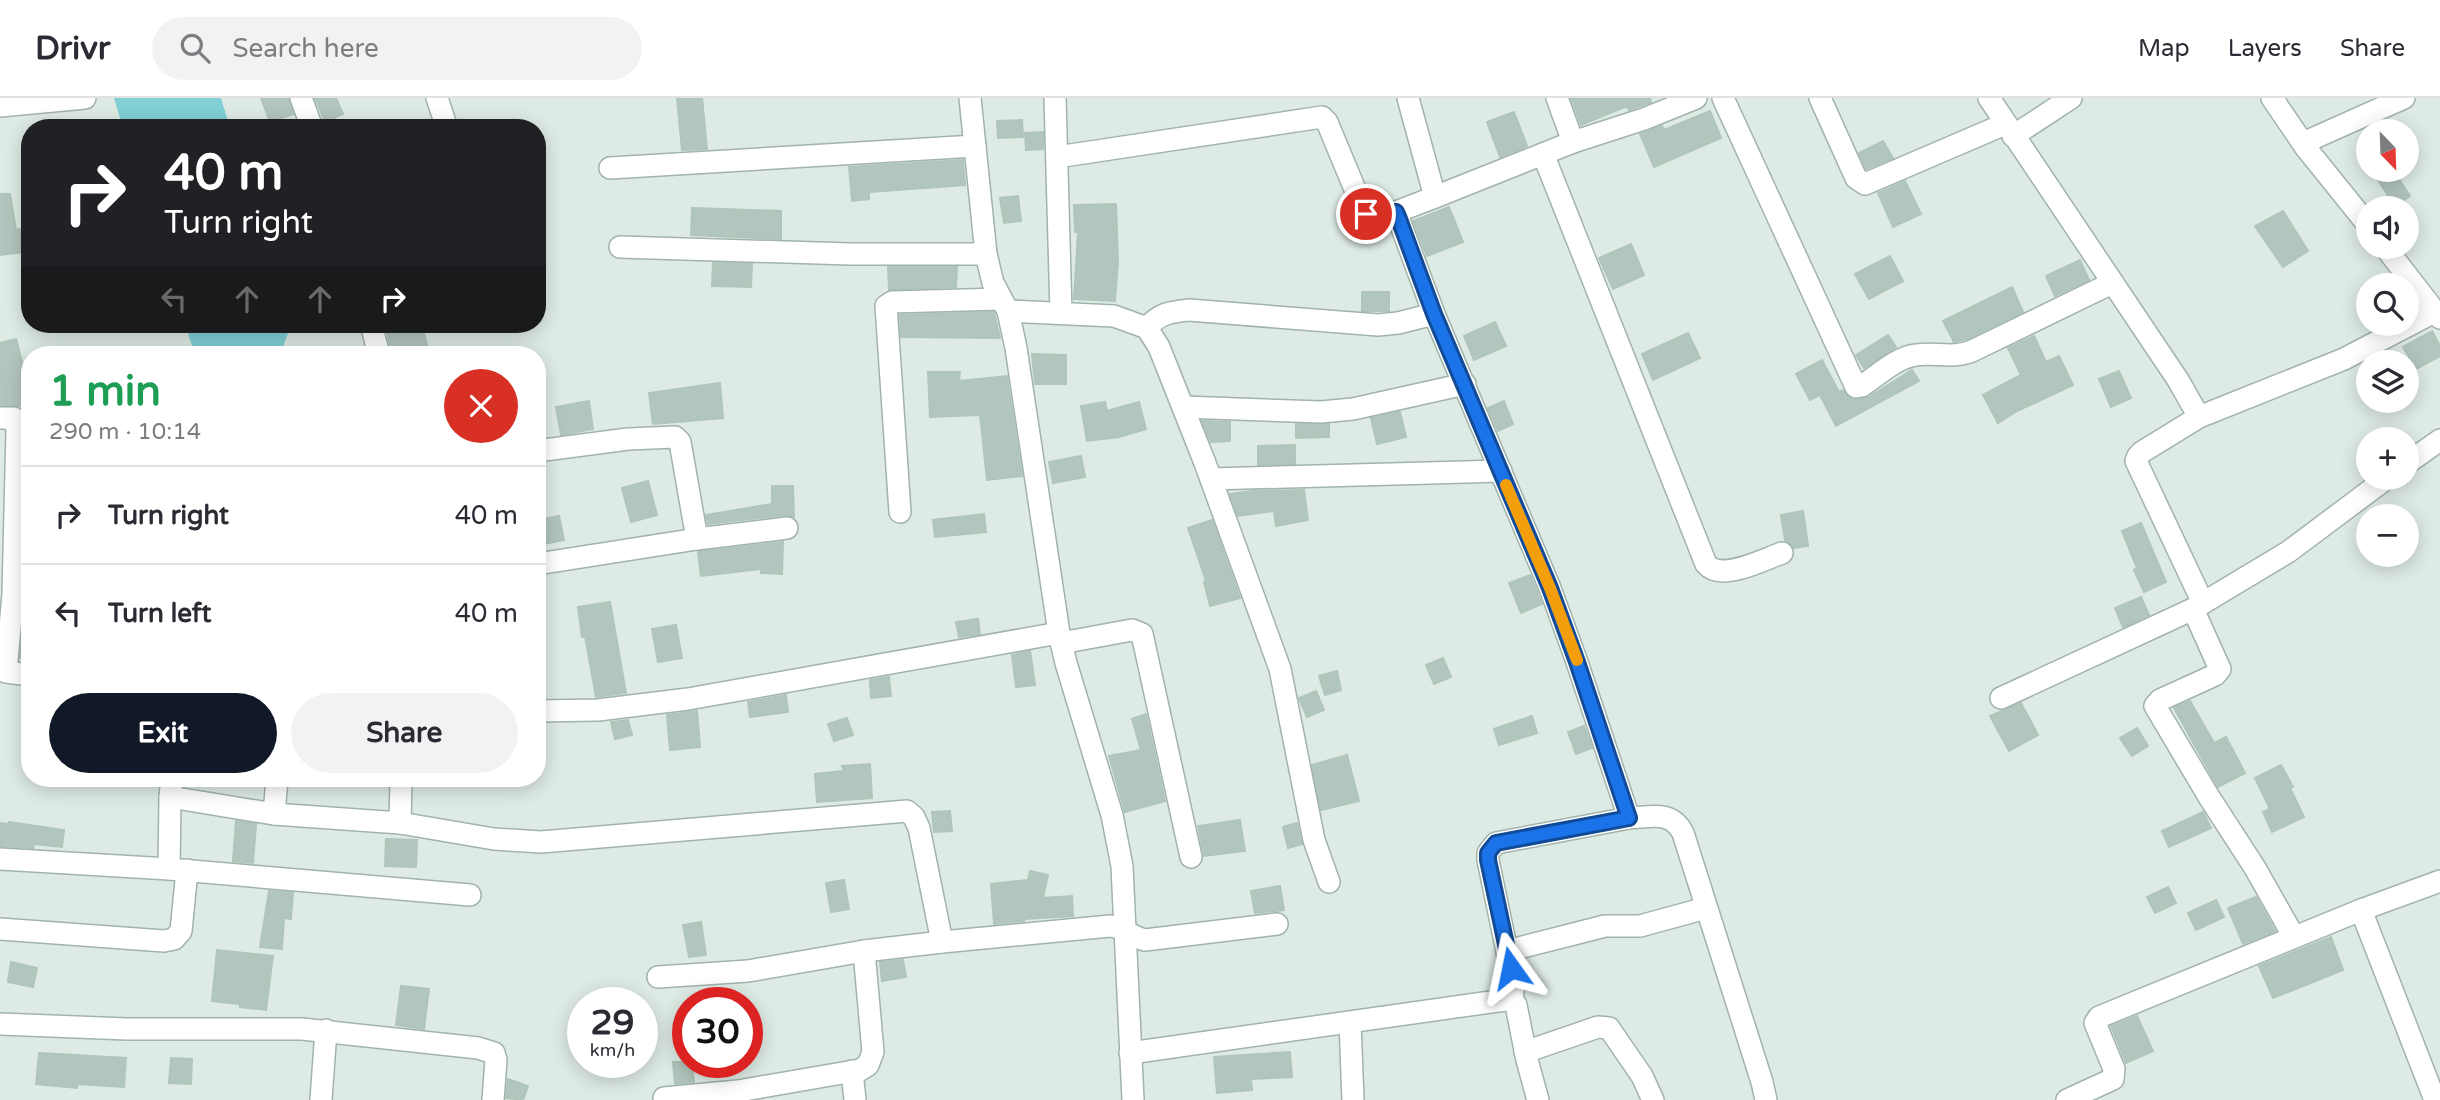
<!DOCTYPE html>
<html lang="en">
<head>
<meta charset="utf-8">
<style>
	:root { --surface:#fff; --page:#f2f2f3; --text:#2b2b33; --muted:#7c7c81; --line:#e1e1e2; --accent:#111827 }
	body { margin:0; font-family:"Varela Round",sans-serif; background:var(--page); color:var(--text); height:100vh; display:flex; flex-direction:column; font-size:26px; white-space:nowrap }
	* { box-sizing:border-box; margin:0 }
	p { font-size:23px; color:var(--muted) }
	.icon { flex:none; width:38px; height:38px; fill:none; stroke:currentColor; stroke-width:2; stroke-linecap:round; stroke-linejoin:round }
	.map { position:relative; flex:1; overflow:hidden }
	.drawer { position:absolute; left:21px; top:248px; width:525px; height:441px; display:flex; flex-direction:column; background:var(--surface); border-radius:28px; box-shadow:0 4px 18px #0003 }
	.drawer>* { flex:none }
	.guide { position:absolute; left:21px; top:21px; width:525px; height:214px; border-radius:28px; box-shadow:0 4px 18px #0003; background:#202124; color:#fff; overflow:hidden }
	.needle { width:46px; rotate:157deg }
	.controls { position:absolute; left:2356px; top:21px; display:grid; gap:14px }
	.controls a { display:grid; place-items:center; width:63px; height:63px; border-radius:50%; background:var(--surface); box-shadow:0 4px 18px #0003; font-size:35px }
	.speed { position:absolute; left:567px; top:889px; display:flex; gap:14px; font-size:35px; font-weight:700; text-align:center }
	.speed>* { display:grid; place-content:center; width:91px; height:91px; border-radius:50%; background:var(--surface); box-shadow:0 4px 18px #0003; line-height:1 }
	.speed small { font-size:18px; font-weight:400 }
	.speed .limit { border:10px solid #d22; background:#fff; color:#111 }
	.pin { position:absolute; display:grid; place-items:center; width:60px; height:60px; color:#fff; margin:-30px; border:4px solid #fff; border-radius:50%; box-shadow:0 2px 7px #0007 }
	.me { position:absolute; width:77px; margin:-38px; rotate:348deg; stroke-linejoin:round; filter:drop-shadow(0 0 5px #0008) }
	.turn { display:flex; align-items:center; gap:24px; height:147px; padding:0 28px; font-size:32px }
	.turn .icon { width:91px; height:91px; stroke-width:2.5 }
	.turn b { display:block; font-size:49px; line-height:60px }
	.lanes { display:flex; align-items:center; height:66px; padding:0 28px; background:#0003; justify-content:center; gap:35px; direction:ltr }
	.lanes .off { opacity:.35 }
	.round { display:grid; place-items:center; flex:none; width:74px; height:74px; border-radius:37px; background:var(--page) }
	.overview { display:flex; align-items:center; justify-content:space-between; height:119px; padding:0 28px }
	h1 { font-size:42px; font-weight:700; line-height:52px; color:#1e9e55 }
	.primary-button { display:flex; gap:14px; margin-top:auto; padding:14px 28px }
	.primary-button a { flex:1; height:80px; border-radius:42px; background:var(--accent); color:#fff; font-size:28px; font-weight:700; line-height:80px; text-align:center }
	.primary-button a+a { background:var(--page); color:var(--text) }
	ul { padding:0; list-style:none }
	li { display:flex; align-items:center; gap:21px; height:98px; padding:0 28px; border-top:2px solid var(--line) }
	li div { flex:1 }
	li b { display:block; font-size:26px }
	li em { font-style:normal }
	header { display:flex; align-items:center; gap:42px; box-sizing:border-box; height:98px; padding:0 35px; background:var(--surface); border-bottom:2px solid var(--line) }
	header strong { font-size:33px }
	nav { display:flex; gap:38px; margin-inline-start:auto; font-size:24px }
	.search { width:490px; height:63px; background:var(--page); display:flex; align-items:center; gap:18px; box-sizing:border-box; padding:0 24px; border-radius:38px; color:var(--muted); font-size:26px }
	.map>svg:first-child { display:block }
</style>
</head>
<body>
<header>
<strong>Drivr</strong>
<div class="search"><svg class="icon" aria-label="search" viewBox="0 0 24 24"><circle cx="10" cy="10" r="6"/><path d="M15 15l6 6"/></svg>Search here</div>
<nav><a>Map</a><a>Layers</a><a>Share</a></nav>
</header>
<div class="map">
<svg width="2440" height="1002" viewBox="0 0 2440 1002">
	<rect width="100%" height="100%" fill="#deebe4"/>
	<g fill="#80d0d6">
		<polygon points="114,0 221,0 230,30 123,30"/>
		<polygon points="185,226 289,226 290,230 281,254 275,257 195,257"/>
	</g>
	<g fill="#b3c6bd" stroke="#b0c5bb" stroke-width="2">
		<polygon points="261,0 288,0 293,16 270,24"/>
		<polygon points="315,0 336,0 343,16 325,24"/>
		<polygon points="677,0 702,0 707,51 682,52"/>
		<polygon points="1571,0 1650,0 1651,4 1629,12 1627,8 1581,27"/>
		<polygon points="1710,13 1721,40 1654,69 1640,36 1662,28 1664,32"/>
		<polygon points="1514,14 1527,48 1500,59 1487,24"/>
		<polygon points="1022,22 1023,39 998,40 997,23"/>
		<polygon points="1043,34 1043,51 1026,52 1025,35"/>
		<polygon points="1883,43 1893,60 1866,71 1859,55"/>
		<polygon points="963,62 965,87 869,94 869,101 852,103 849,69"/>
		<polygon points="2393,72 2410,98 2395,108 2378,82"/>
		<polygon points="1905,83 1921,116 1893,129 1878,95"/>
		<polygon points="0,96 10,96 16,132 30,129 30,153 0,157"/>
		<polygon points="1018,98 1021,123 1004,125 1000,100"/>
		<polygon points="1116,106 1118,163 1115,203 1074,201 1078,134 1075,134 1074,107"/>
		<polygon points="1449,109 1463,144 1427,158 1413,123"/>
		<polygon points="692,110 781,113 781,141 691,137"/>
		<polygon points="2283,113 2308,153 2283,169 2255,128"/>
		<polygon points="1631,146 1644,177 1613,191 1599,160"/>
		<polygon points="1890,158 1903,183 1869,201 1855,176"/>
		<polygon points="2080,162 2089,182 2055,198 2046,178"/>
		<polygon points="713,165 752,166 751,189 712,188"/>
		<polygon points="888,169 957,169 956,189 889,192"/>
		<polygon points="2012,189 2023,214 1967,241 1954,244 1943,223"/>
		<rect x="1362" y="194" width="27" height="19"/>
		<polygon points="994,214 1000,240 901,239 900,217"/>
		<polygon points="1495,224 1506,248 1474,262 1464,238"/>
		<polygon points="412,226 421,226 429,253 415,257 392,257 387,234"/>
		<polygon points="2432,233 2440,248 2440,258 2416,271 2403,249"/>
		<polygon points="1688,235 1700,260 1653,282 1642,256"/>
		<polygon points="1888,237 1896,249 1864,270 1856,257"/>
		<polygon points="2034,238 2046,264 2059,258 2073,287 2017,313 1998,325 1983,297 2021,277 2008,250"/>
		<polygon points="16,241 24,271 20,272 24,308 0,307 0,245"/>
		<polygon points="1032,256 1066,257 1066,286 1035,286"/>
		<polygon points="1822,262 1839,294 1843,292 1851,301 1858,302 1869,299 1912,272 1919,283 1836,328 1820,297 1810,302 1796,276"/>
		<polygon points="2119,273 2131,300 2111,309 2099,281"/>
		<polygon points="928,274 960,274 959,283 1007,278 1022,378 987,382 980,317 930,319"/>
		<polygon points="720,285 723,320 653,326 649,295"/>
		<polygon points="589,303 593,331 561,337 556,309"/>
		<polygon points="1504,303 1513,326 1498,333 1488,310"/>
		<polygon points="1105,304 1107,313 1139,304 1146,331 1119,339 1087,343 1081,308"/>
		<polygon points="1400,314 1406,339 1377,346 1371,320"/>
		<polygon points="1202,323 1230,324 1230,343 1211,344"/>
		<polygon points="1296,326 1329,326 1329,339 1296,340"/>
		<polygon points="1295,347 1295,366 1258,367 1258,348"/>
		<polygon points="1081,358 1085,379 1053,385 1049,364"/>
		<polygon points="648,383 657,417 631,424 622,390"/>
		<polygon points="772,388 793,388 794,419 785,417 708,426 706,417 772,406"/>
		<polygon points="1304,392 1308,422 1276,428 1274,413 1238,418 1230,396 1252,393"/>
		<polygon points="1803,413 1808,448 1794,450 1785,442 1781,417"/>
		<polygon points="984,416 986,434 935,439 933,422"/>
		<polygon points="559,418 564,442 543,446 539,422"/>
		<polygon points="1212,422 1240,500 1210,508 1204,484 1206,483 1188,430"/>
		<polygon points="2141,425 2166,484 2144,494 2134,472 2137,470 2122,433"/>
		<polygon points="783,444 782,476 761,475 761,471 701,478 698,454"/>
		<polygon points="1530,477 1542,506 1521,515 1509,485"/>
		<polygon points="2141,499 2149,517 2123,529 2115,510"/>
		<polygon points="610,504 626,595 596,599 585,538 582,539 578,509"/>
		<polygon points="978,521 980,536 959,539 956,524"/>
		<polygon points="23,527 30,528 30,561 20,560"/>
		<polygon points="676,527 682,560 658,564 652,531"/>
		<polygon points="1030,553 1035,587 1016,589 1012,557"/>
		<polygon points="1443,560 1451,579 1434,586 1426,567"/>
		<polygon points="1337,573 1341,592 1325,597 1319,578"/>
		<polygon points="889,579 891,598 871,600 870,582"/>
		<polygon points="1316,593 1324,612 1307,619 1299,600"/>
		<polygon points="786,597 788,614 750,619 748,604"/>
		<polygon points="2190,603 2214,645 2226,639 2245,675 2218,689 2174,610"/>
		<polygon points="2021,605 2038,637 2009,653 1990,618"/>
		<polygon points="697,613 700,649 670,652 667,617"/>
		<polygon points="1146,616 1165,703 1125,714 1109,658 1141,652 1132,621"/>
		<polygon points="1532,618 1537,635 1499,647 1494,631"/>
		<polygon points="847,620 853,637 834,643 828,626"/>
		<polygon points="628,622 632,637 615,641 611,624"/>
		<polygon points="1584,628 1592,650 1576,656 1568,634"/>
		<polygon points="2137,630 2148,648 2132,658 2120,640"/>
		<polygon points="1347,657 1359,703 1321,712 1312,667"/>
		<polygon points="870,666 872,700 817,704 815,676 844,673 842,668"/>
		<polygon points="2281,667 2293,689 2290,690 2304,719 2272,734 2263,714 2270,711 2255,680"/>
		<polygon points="950,713 952,733 934,734 932,714"/>
		<polygon points="2203,714 2211,730 2169,749 2162,733"/>
		<polygon points="1240,722 1245,753 1204,758 1198,728"/>
		<polygon points="236,723 256,726 253,765 233,763"/>
		<polygon points="9,724 64,732 62,749 34,746 33,750 0,748 0,725 8,726"/>
		<polygon points="1297,725 1302,746 1288,750 1283,729"/>
		<polygon points="386,741 417,742 416,769 385,768"/>
		<polygon points="1030,773 1048,777 1043,800 1072,798 1073,818 1024,821 1024,823 994,826 991,786 1028,782"/>
		<polygon points="844,782 849,811 831,814 826,785"/>
		<polygon points="1280,788 1284,812 1255,815 1251,793"/>
		<polygon points="2168,789 2176,805 2155,815 2147,799"/>
		<polygon points="269,793 293,795 291,821 284,820 282,851 260,849"/>
		<polygon points="2256,799 2275,833 2243,846 2228,810"/>
		<polygon points="2216,802 2224,819 2196,832 2188,815"/>
		<polygon points="701,824 706,857 689,859 683,827"/>
		<polygon points="2331,839 2343,872 2273,900 2259,868"/>
		<polygon points="217,852 273,858 266,912 240,909 240,906 212,903"/>
		<polygon points="903,862 906,879 882,883 880,864"/>
		<polygon points="11,864 37,870 33,889 8,884"/>
		<polygon points="401,888 429,891 424,931 396,927"/>
		<polygon points="2137,918 2153,953 2126,965 2111,928"/>
		<polygon points="1290,954 1292,979 1251,981 1252,992 1217,995 1214,959"/>
		<polygon points="39,955 126,960 124,989 77,986 77,990 36,986"/>
		<polygon points="171,960 192,961 191,986 169,985"/>
		<polygon points="673,964 692,964 694,984 675,986"/>
		<polygon points="508,981 528,988 523,1002 506,1000"/>
	</g>
	<g fill="none" stroke-linecap="round" stroke-linejoin="round">
		<g stroke="#a1b3ab" stroke-width="24">
			<g id="minor">
				<polyline points="301,0 312,30"/>
				<polyline points="437,0 447,30"/>
				<polyline points="970,0 986,156 993,185 1008,213 1016,250 1059,535 1066,565 1112,717 1122,768 1133,1002"/>
				<polyline points="1055,0 1061,215"/>
				<path d="M 1408,0 L 1435,99 L 1396,114 L 1434,216 L 1550,490 L 1577,564 L 1629,720 C 1652,719 1671,712 1683,735 L 1762,984 L 1766,1002"/>
				<path d="M 1723,0 L 1856,289 L 1862,288 C 1877,278 1897,259 1916,257 C 1935,254 1953,261 1972,253 L 2112,185"/>
				<polyline points="1820,0 1856,80 1865,86 2005,26"/>
				<polyline points="0,8 85,0"/>
				<polyline points="2013,38 2071,0"/>
				<path d="M 1573,44 L 1543,56 L 1706,466 C 1721,484 1762,462 1782,455"/>
				<polyline points="2303,45 2404,0"/>
				<polyline points="1057,59 1322,19 1327,24 1364,113 1370,118 1396,114"/>
				<polyline points="610,70 975,48"/>
				<polyline points="1435,99 1543,56"/>
				<polyline points="620,149 850,156 986,156"/>
				<polyline points="1008,213 1114,218 1147,230 1159,249 1205,365 1280,571 1314,742 1329,784"/>
				<polyline points="371,226 379,257"/>
				<path d="M 1147,230 C 1159,215 1171,214 1189,212 L 1378,227 L 1398,225 L 1434,216"/>
				<polyline points="1183,309 1321,314 1353,311 1465,286"/>
				<polyline points="2199,319 2142,354 2138,358 2136,363 2203,505"/>
				<polyline points="0,320 14,320 17,332 13,496 6,574 30,577"/>
				<polyline points="537,353 628,341 675,339 680,344 697,441 787,430"/>
				<polyline points="2406,366 2440,342"/>
				<polyline points="1211,381 1501,373"/>
				<polyline points="900,414 886,208 892,204 1000,201"/>
				<polyline points="537,466 697,441"/>
				<polyline points="1061,545 1132,532 1142,536 1191,759"/>
				<polyline points="2001,600 2193,511"/>
				<polyline points="537,613 598,612 688,601 1059,535"/>
				<path d="M 172,681 L 170,699 L 274,716 L 400,725 L 494,741 L 541,744 L 907,713 L 914,719 L 919,730 L 942,844 L 1110,828 C 1124,829 1131,839 1145,842 L 1277,826"/>
				<polyline points="170,699 169,771 470,797"/>
				<polyline points="274,716 277,681"/>
				<polyline points="400,725 401,681"/>
				<polyline points="0,761 169,771"/>
				<polyline points="2361,812 2440,783"/>
				<polyline points="0,831 164,843 174,841 181,833 187,772"/>
				<polyline points="2294,839 2255,770 2209,699 2155,608 2160,602 2215,577 2220,571 2193,511 2288,454 2387,380"/>
				<polyline points="1507,853 1605,828 1640,828 1706,810"/>
				<polyline points="658,879 748,873 864,853 942,844"/>
				<polyline points="1512,901 1516,907 1527,962 1538,1002"/>
				<polyline points="1350,925 1353,1002"/>
				<polyline points="0,926 127,931 302,931 478,950 494,955 496,962 493,1002"/>
				<polyline points="1525,954 1598,929 1609,930 1642,978 1653,1002"/>
				<polyline points="1130,955 1512,901 1514,887 1488,762 1488,755 1496,745 1629,720"/>
				<polyline points="852,973 855,1002"/>
				<polyline points="664,1000 738,993 860,972 868,967 873,954 864,853"/>
				<polyline points="321,1002 326,932"/>
				<polyline points="2067,1002 2113,981 2114,971 2095,925 2099,919 2361,812 2435,1002"/>
			</g>
		</g>
		<g stroke="#a1b3ab" stroke-width="24">
			<g id="tertiary">
				<polyline points="1557,0 1573,44 1644,21 1696,0"/>
				<polyline points="1989,0 2178,282 2199,319 2344,261 2436,213"/>
				<polyline points="2272,0 2306,50 2368,127"/>
				<polyline points="2385,149 2440,220"/>
			</g>
		</g>
		<use href="#minor" stroke="#fff" stroke-width="21"/>
		<use href="#tertiary" stroke="#fff" stroke-width="21"/>
	</g>
	<g fill="none" stroke-linecap="round" stroke-linejoin="round">
		<g stroke="#114b97" stroke-width="18">
			<polyline id="route" points="1366,116 1370,118 1396,114 1399,121 1434,216 1550,490 1577,564 1629,720 1496,745 1488,755 1488,762 1511,870"/>
		</g>
		<use href="#route" stroke="#1a73e8" stroke-width="12"/>
		<polyline stroke="#f59e0b" stroke-width="12" points="1506,387 1550,490 1577,562"/>
	</g>
</svg>
<div class="controls">
<a><svg class="needle" viewBox="-14 -14 28 28"><path d="M0-13l5 13h-10z" fill="#e53935"/><path d="M0 13l5-13h-10z" fill="#7c7c81"/></svg></a>
<a><svg class="icon" aria-label="sound" viewBox="0 0 24 24"><path d="M4 9h4l5-4v14l-5-4H4zM17 9q2 3 0 6"/></svg></a>
<a><svg class="icon" aria-label="search" viewBox="0 0 24 24"><circle cx="10" cy="10" r="6"/><path d="M15 15l6 6"/></svg></a>
<a><svg class="icon" aria-label="layers" viewBox="0 0 24 24"><path d="M12 4l9 5-9 5-9-5zM3 14l9 5 9-5"/></svg></a>
<a>+</a>
<a>−</a>
</div>
<div class="speed"><div>29<small>km/h</small></div><div class="limit">30</div></div>
<div class="pin" style="left:1366px;top:116px;background:#d93025"><svg class="icon" aria-label="arrive" viewBox="0 0 24 24"><path d="M6 21V4h12l-3 4 3 4H6"/></svg></div>
<svg class="me" style="left:1511px;top:870px" viewBox="-20 -20 40 40"><path d="M0-17L14 15 0 8-14 15z" fill="#1a73e8" stroke="#fff" stroke-width="4"/></svg>
<div class="guide">
<div class="turn"><svg class="icon" aria-label="right" viewBox="0 0 24 24"><path d="M7 20v-9h11M14 6l5 5-5 5"/></svg><div><b>40 m</b>Turn right</div></div>
<div class="lanes"><svg class="icon off" aria-label="left" viewBox="0 0 24 24"><path d="M17 20v-9H6M10 6l-5 5 5 5"/></svg><svg class="icon off" aria-label="ahead" viewBox="0 0 24 24"><path d="M12 20V5M6 11l6-6 6 6"/></svg><svg class="icon off" aria-label="ahead" viewBox="0 0 24 24"><path d="M12 20V5M6 11l6-6 6 6"/></svg><svg class="icon" aria-label="right" viewBox="0 0 24 24"><path d="M7 20v-9h11M14 6l5 5-5 5"/></svg></div>
</div>
<section class="drawer">
<div class="overview"><div><h1>1 min</h1><p>290 m · 10:14</p></div><a class="round" style="background:#d93025;color:#fff"><svg class="icon" aria-label="close" viewBox="0 0 24 24"><path d="M6 6l12 12M18 6L6 18"/></svg></a></div>
<ul>
<li><svg class="icon" aria-label="right" viewBox="0 0 24 24"><path d="M7 20v-9h11M14 6l5 5-5 5"/></svg><div><b>Turn right</b></div><em>40 m</em></li>
<li><svg class="icon" aria-label="left" viewBox="0 0 24 24"><path d="M17 20v-9H6M10 6l-5 5 5 5"/></svg><div><b>Turn left</b></div><em>40 m</em></li>
</ul>
<div class="primary-button"><a>Exit</a><a>Share</a></div>
</section>
</div>
</body>
</html>
